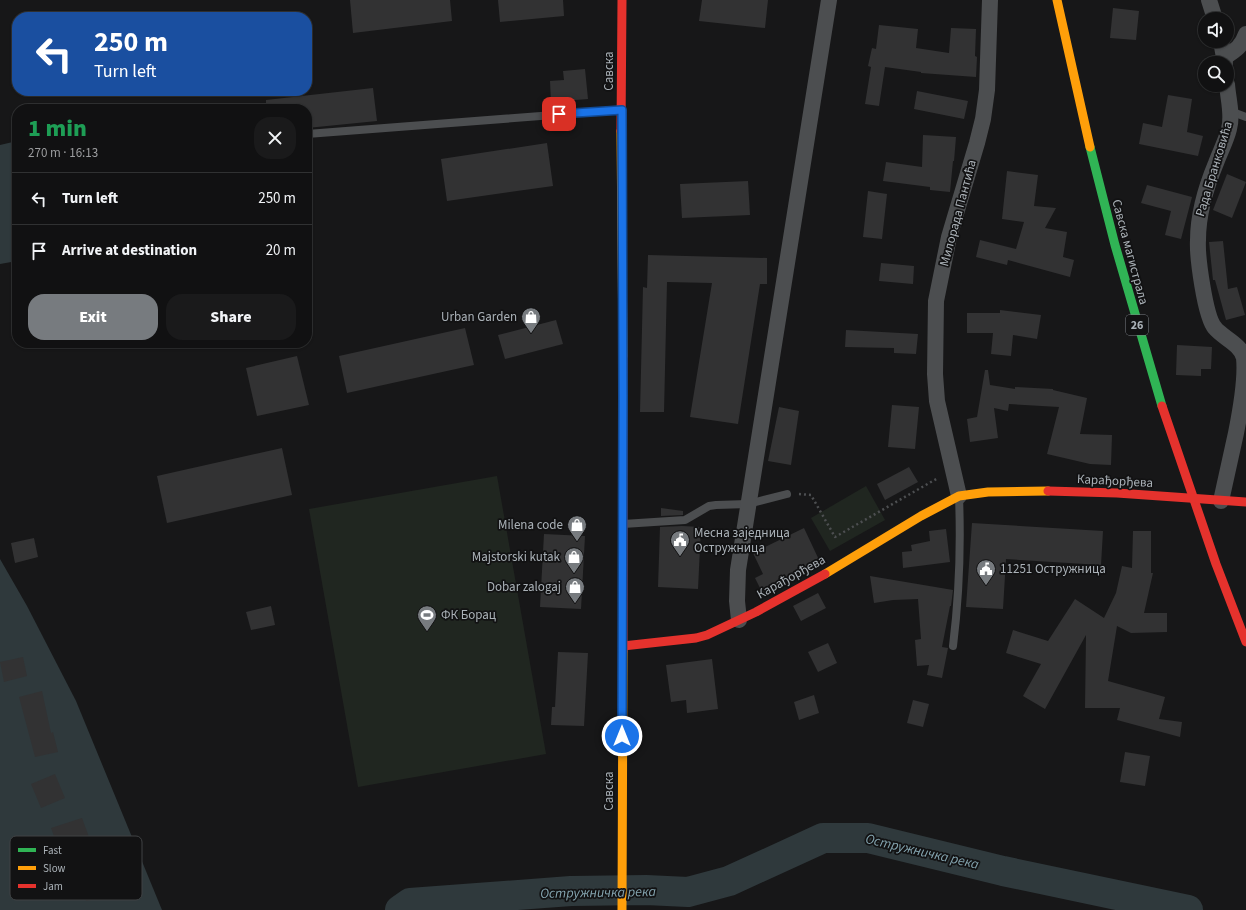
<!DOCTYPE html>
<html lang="en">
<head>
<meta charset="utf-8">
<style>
	:root { --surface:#111112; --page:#1a1a1b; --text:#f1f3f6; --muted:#9c9d9f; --line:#303132; --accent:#777b7f }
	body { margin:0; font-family:"Source Sans 3",sans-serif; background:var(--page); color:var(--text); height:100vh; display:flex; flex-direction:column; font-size:15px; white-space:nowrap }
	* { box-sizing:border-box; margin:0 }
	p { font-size:13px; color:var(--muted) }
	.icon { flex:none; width:22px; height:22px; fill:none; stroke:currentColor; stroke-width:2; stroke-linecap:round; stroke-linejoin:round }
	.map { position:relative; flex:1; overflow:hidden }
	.details { position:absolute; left:12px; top:104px; width:300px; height:244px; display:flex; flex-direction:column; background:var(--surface); border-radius:16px; box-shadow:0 1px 3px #0004,0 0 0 1px var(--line) }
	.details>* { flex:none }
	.banner { position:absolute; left:12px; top:12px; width:300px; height:84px; border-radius:16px; box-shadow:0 1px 3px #0004,0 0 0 1px var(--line); background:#1a4fa0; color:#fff; overflow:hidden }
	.fabs { position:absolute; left:1198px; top:12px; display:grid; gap:8px }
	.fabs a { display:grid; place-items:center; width:36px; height:36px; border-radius:50%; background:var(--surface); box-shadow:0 1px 3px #0004,0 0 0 1px var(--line); font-size:20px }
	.pin { position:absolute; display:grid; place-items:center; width:34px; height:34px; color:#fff; margin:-17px; border-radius:8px; box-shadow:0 2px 6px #0006 }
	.me { position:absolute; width:44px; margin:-22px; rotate:0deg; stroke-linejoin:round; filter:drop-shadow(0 0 3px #0008) }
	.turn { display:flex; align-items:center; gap:14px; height:84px; padding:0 16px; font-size:18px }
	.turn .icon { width:52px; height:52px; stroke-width:2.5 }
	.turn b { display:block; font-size:28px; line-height:34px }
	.round { display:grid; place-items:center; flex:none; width:42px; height:42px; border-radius:16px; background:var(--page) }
	.headline { display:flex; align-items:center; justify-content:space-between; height:68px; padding:0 16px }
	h1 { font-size:24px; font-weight:800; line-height:30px; color:#1e9e55 }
	.action { display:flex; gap:8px; margin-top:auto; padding:8px 16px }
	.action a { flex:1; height:46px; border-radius:16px; background:var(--accent); color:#fff; font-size:16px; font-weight:800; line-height:46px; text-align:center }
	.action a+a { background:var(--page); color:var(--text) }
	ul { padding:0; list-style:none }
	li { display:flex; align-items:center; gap:12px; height:52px; padding:0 16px; border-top:1px solid var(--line) }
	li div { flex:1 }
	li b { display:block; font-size:15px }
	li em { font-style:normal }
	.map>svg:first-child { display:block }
</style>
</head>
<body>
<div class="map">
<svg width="1246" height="910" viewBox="0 0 1246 910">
	<rect width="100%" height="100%" fill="#171718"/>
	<g fill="#202620">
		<polygon points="497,476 546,754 358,787 309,509"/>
		<polygon points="866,486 885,520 830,551 811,518"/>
	</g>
	<g fill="#2f393c">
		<polygon points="17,141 17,261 0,264 0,145"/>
		<polygon points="0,559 27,606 76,701 162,910 0,910"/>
	</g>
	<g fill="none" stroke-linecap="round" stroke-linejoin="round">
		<polyline stroke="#2f393c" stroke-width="30" points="400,910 410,903 571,891 646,890 688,892 729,881 823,838 868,838 1003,871 1188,910"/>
	</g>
	<g fill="#323233">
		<polygon points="350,0 450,0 452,21 353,33"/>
		<polygon points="498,0 563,0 564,16 500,22"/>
		<polygon points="702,0 768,0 765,28 699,21"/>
		<polygon points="1113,8 1139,11 1136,40 1110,38"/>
		<polygon points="879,25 918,29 916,48 949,53 951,28 976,29 975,56 977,57 976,77 921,73 921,72 885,67 879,106 865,104 871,67 868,66 872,48 876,49"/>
		<polygon points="585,69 588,99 551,102 550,81 564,80 563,71"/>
		<polygon points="373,88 377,121 307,128 307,109 266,109 266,100"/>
		<polygon points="917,91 968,101 964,119 914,109"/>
		<polygon points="1168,95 1192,99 1187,132 1203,136 1198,156 1139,144 1143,123 1162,127"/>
		<polygon points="923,135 956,137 954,161 953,161 950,192 930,190 930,187 883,181 886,162 922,167"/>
		<polygon points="547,143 553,186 447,201 441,159"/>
		<polygon points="1007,171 1038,175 1034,206 1056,208 1045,228 1067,232 1063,257 1074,260 1070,277 1008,260 1007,265 976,257 980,240 1016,249 1024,222 1002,219"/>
		<polygon points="1227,174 1246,182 1232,218 1213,210"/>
		<polygon points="748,181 750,215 682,218 680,184"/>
		<polygon points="1147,185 1192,197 1181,239 1165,235 1171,211 1141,203"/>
		<polygon points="868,191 887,194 882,239 863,237"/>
		<polygon points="1223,241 1228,289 1237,287 1245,315 1226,320 1215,280 1213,280 1209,242"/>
		<polygon points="648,255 767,258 767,284 760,284 738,424 690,417 712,283 667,282 664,412 640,412 643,287 647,288"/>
		<polygon points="881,263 914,266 913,284 879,281"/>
		<polygon points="1000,310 1041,315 1037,339 1013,335 1011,356 991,354 993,333 967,333 967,313 1000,313"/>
		<polygon points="556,320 563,344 505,359 498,335"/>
		<polygon points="465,328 474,365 347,393 339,356"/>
		<polygon points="846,330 918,334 916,354 894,353 894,348 845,347"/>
		<polygon points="1177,345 1212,347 1211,369 1201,369 1201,376 1176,375"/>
		<polygon points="297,356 309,405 257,416 246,368"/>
		<polygon points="985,370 988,370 990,385 1015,389 1015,387 1053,389 1053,390 1087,398 1080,434 1112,435 1111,465 1090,464 1047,454 1059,407 1009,404 1008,411 994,408 998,438 970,442 967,419 977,417"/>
		<polygon points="892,405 919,407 915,449 888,447"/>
		<polygon points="779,407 799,411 791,465 768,461"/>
		<polygon points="282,448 292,495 167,523 157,476"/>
		<polygon points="909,467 918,482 885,500 877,484"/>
		<polygon points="661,508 683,511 683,515 661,516"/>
		<polygon points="972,523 1103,531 1101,565 1006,559 1003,609 966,607"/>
		<polygon points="682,526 701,527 698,589 658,587 660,527"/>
		<polygon points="804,528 820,562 763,594 755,578 763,574 753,553"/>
		<polygon points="946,529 950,562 903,568 902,552 912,551 911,545 930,541 929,531"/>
		<polygon points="1133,531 1151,531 1151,573 1153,573 1144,613 1167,613 1167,632 1131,633 1117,626 1108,681 1165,697 1159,719 1182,722 1180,737 1117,720 1120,708 1085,708 1086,635 1045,709 1023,696 1041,664 1006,653 1013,630 1048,641 1075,599 1104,618 1116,593 1122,566 1132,568"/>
		<polygon points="544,534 585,536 581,609 540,607"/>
		<polygon points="34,538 38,557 15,563 11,543"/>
		<polygon points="870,576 953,590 951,606 950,606 942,647 948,648 942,678 927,675 929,665 917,666 915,640 921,639 918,599 893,600 874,603"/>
		<polygon points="818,593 826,608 801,621 793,606"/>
		<polygon points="271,606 275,625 251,630 246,612"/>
		<polygon points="828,643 837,663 818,672 808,652"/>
		<polygon points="558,652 588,653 584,726 551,725 552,707 555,707"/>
		<polygon points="23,657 27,676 4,682 0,662"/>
		<polygon points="712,659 718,709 687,713 686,700 671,702 666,665"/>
		<polygon points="42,691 51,733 53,732 58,752 35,757 19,697"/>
		<polygon points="814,695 819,713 799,720 794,702"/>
		<polygon points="913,700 929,704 923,727 907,723"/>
		<polygon points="1125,752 1150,756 1145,786 1120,782"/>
		<polygon points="55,774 65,798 41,808 31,784"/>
		<polygon points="82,818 89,837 58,847 51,828"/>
		<polygon points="105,876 110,896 86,901 82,881"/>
	</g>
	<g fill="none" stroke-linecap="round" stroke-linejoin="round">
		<polyline stroke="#4d4f51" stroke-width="2.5" stroke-dasharray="2 3" stroke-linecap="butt" points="799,494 811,495 835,537 938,478"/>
		<g stroke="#4c4e50" stroke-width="8">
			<polyline points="1230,111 1246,117"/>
			<polyline points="307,134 619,110"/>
			<polyline points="623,524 685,520 709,506 716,505 748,504 787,494"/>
			<path d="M 953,646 C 959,597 961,547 959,497"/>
		</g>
		<g stroke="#4c4e50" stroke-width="16">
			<polyline points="1209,0 1215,19"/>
			<polyline points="1221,41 1225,63"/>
			<path d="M 1225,57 C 1236,50 1242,46 1246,34"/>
			<polyline points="959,496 937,401 935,374 936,301 949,237 977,143 983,119 987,90 990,0"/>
			<path d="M 1221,501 C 1226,478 1231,455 1236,433 C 1240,413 1246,377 1244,358 C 1241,344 1223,338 1215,328 C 1205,317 1197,256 1198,240 C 1198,214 1206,187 1216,163 C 1220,152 1226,141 1229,129 C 1233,115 1228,99 1227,84"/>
			<polyline points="739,620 737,601 738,570 829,0"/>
		</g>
		<polyline stroke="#30b455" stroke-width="9" points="1090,147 1115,245 1162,406"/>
		<g stroke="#ff9f0a" stroke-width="9">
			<polyline points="1057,0 1090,147"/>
			<polyline points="621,131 623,356"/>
			<polyline points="825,574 921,516 959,496 988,492 1048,491"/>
			<polyline points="622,910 623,651"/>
		</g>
		<g stroke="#e5322d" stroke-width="9">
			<polyline points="621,131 622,0"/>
			<polyline points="1162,406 1216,564 1246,642"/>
			<polyline points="1048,491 1117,493 1246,502"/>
			<polyline points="623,646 696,638 707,635 756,612 825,574"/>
			<polyline points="623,651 623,356"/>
		</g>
	</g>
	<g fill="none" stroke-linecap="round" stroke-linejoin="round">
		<g stroke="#114b97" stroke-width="10">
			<polyline id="route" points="559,114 622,110 623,395 622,736"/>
		</g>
		<use href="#route" stroke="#1a73e8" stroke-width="7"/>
	</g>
	<defs>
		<g id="shop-pin" transform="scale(1)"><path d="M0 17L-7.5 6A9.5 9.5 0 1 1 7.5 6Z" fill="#777b7f" stroke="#121213"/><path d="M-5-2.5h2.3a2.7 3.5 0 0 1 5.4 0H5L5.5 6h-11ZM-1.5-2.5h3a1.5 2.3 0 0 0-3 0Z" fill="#fff"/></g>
		<g id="civic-pin" transform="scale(1)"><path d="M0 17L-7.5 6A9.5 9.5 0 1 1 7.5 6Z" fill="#777b7f" stroke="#121213"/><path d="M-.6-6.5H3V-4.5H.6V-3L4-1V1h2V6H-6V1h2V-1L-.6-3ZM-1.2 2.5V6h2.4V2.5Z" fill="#fff"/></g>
		<g id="stadium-pin" transform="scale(1)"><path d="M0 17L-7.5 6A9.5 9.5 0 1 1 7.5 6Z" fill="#777b7f" stroke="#121213"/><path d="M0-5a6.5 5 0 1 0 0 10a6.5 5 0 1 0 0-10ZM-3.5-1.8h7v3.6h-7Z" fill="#fff"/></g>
	</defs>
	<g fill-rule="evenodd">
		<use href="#shop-pin" x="531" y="317"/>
		<use href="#shop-pin" x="577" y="525"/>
		<use href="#civic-pin" x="680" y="540"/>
		<use href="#shop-pin" x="574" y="557"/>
		<use href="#civic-pin" x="986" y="569"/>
		<use href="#shop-pin" x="575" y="587"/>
		<use href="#stadium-pin" x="427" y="615"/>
	</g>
	<g text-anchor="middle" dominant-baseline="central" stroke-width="3.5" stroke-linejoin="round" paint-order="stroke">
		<rect fill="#121213" stroke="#7c8186" stroke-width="1" x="1126" y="315" width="22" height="20" rx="3"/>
		<g font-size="12" font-weight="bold" fill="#aab1b7">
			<text x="1137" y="325">26</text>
		</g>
		<g font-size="13" fill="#aab1b7" stroke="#121213">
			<text transform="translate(609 71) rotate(-90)">Савска</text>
			<text transform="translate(1214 169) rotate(-73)">Рада Бранковића</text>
			<text transform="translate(958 213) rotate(-75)">Милорада Пантића</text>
			<text transform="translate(1130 252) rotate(75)">Савска магистрала</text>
			<text transform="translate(1115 481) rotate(3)">Карађорђева</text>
			<text transform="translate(791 577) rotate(-29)">Карађорђева</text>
			<text transform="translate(609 791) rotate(-90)">Савска</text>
		</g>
		<g font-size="13" fill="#aab1b7" stroke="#121213" text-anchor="end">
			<text x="517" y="317">Urban Garden</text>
			<text x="563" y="525">Milena code</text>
			<text x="694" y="533" text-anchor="start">Месна заједница<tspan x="694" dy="15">Остружница</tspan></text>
			<text x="560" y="557">Majstorski kutak</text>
			<text x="1000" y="569" text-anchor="start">11251 Остружница</text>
			<text x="561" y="587">Dobar zalogaj</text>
			<text x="441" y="615" text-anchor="start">ФК Борац</text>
		</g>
		<g font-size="14" font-style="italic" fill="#84a4af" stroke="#121213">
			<text transform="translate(922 852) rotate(13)">Остружничка река</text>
			<text transform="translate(598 893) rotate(-1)">Остружничка река</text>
		</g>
	</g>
	<rect x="10" y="836" width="132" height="64" rx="6" fill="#121213" stroke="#404244" stroke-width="1"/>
	<rect x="18" y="848" width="18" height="4" fill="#30b455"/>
	<rect x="18" y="866" width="18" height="4" fill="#ff9f0a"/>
	<rect x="18" y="884" width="18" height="4" fill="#e5322d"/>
	<g font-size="11" fill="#aab1b7">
		<text x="43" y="854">Fast</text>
		<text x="43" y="872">Slow</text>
		<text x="43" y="890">Jam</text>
	</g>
</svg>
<div class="fabs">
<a><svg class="icon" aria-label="sound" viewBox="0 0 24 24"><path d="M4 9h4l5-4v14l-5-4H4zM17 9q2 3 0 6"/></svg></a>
<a><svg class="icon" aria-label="search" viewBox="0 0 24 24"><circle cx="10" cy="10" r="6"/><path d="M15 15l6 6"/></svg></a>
</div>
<div class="pin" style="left:559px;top:114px;background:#d93025"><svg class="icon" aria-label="arrive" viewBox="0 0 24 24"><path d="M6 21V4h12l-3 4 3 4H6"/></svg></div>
<svg class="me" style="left:622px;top:736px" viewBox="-20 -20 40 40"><circle r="17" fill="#1a73e8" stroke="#fff" stroke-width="3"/><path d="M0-11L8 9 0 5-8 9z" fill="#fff"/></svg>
<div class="banner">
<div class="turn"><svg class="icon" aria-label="left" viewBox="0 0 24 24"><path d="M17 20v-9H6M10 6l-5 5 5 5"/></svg><div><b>250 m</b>Turn left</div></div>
</div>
<section class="details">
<div class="headline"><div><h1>1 min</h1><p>270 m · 16:13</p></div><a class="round"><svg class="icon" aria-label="close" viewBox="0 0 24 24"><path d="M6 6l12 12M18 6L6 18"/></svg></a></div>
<ul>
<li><svg class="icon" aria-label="left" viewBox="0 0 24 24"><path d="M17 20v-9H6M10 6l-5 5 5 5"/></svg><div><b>Turn left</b></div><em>250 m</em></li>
<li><svg class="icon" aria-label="arrive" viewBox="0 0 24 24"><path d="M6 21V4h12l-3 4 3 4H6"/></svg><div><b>Arrive at destination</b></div><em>20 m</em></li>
</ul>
<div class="action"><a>Exit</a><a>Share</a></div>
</section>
</div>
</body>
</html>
